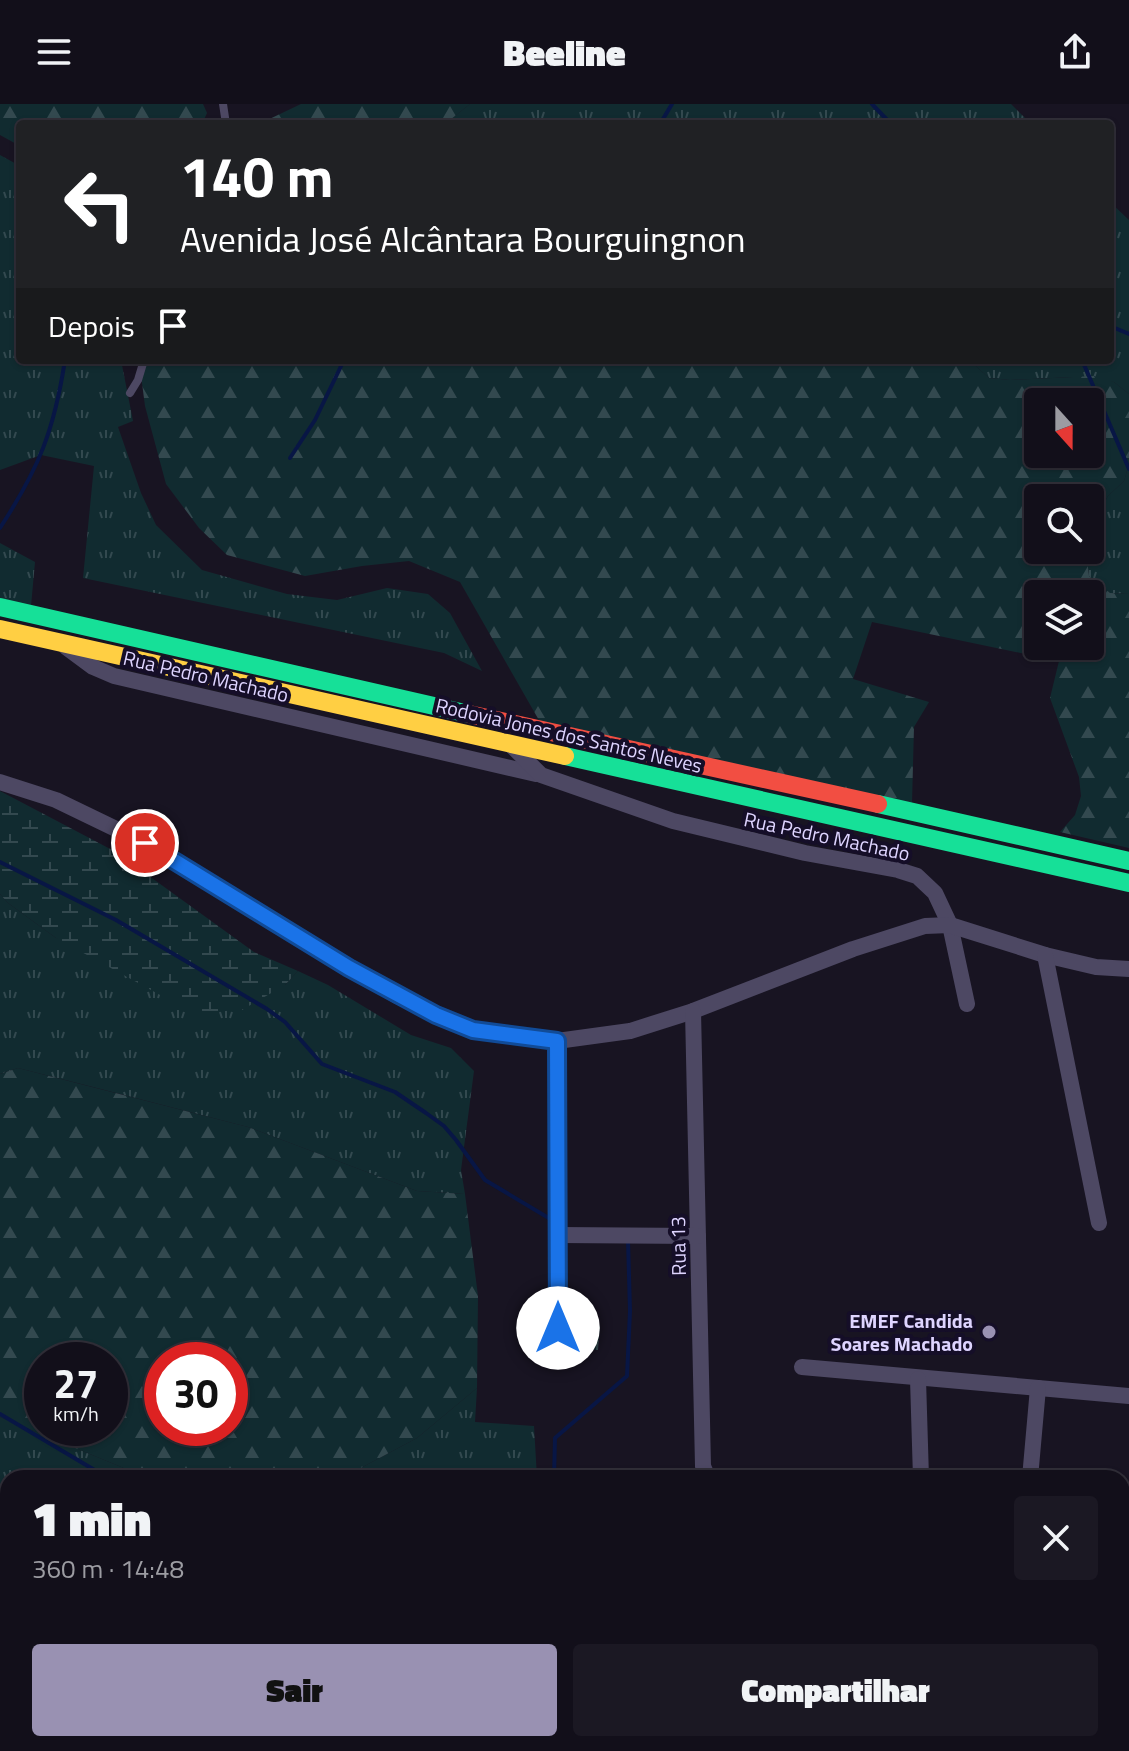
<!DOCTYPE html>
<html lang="pt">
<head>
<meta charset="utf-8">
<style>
	:root { --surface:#120f1a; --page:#1b1823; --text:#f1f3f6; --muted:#9c9ca2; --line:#312f39; --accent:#9991b2 }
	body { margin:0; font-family:"Titillium Web",sans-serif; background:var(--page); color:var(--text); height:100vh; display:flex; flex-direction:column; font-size:30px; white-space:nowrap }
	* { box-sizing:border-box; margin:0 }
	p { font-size:26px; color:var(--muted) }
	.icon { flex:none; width:44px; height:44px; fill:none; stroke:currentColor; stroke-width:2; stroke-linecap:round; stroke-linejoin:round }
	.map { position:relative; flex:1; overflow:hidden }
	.sheet { position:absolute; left:0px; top:1366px; width:1130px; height:282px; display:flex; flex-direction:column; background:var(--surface); border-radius:24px 24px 0 0; box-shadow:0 2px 6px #0004,0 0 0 2px var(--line) }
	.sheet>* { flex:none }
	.guide { position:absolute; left:16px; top:16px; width:1098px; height:244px; border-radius:8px; box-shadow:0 2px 6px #0004,0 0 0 2px var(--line); background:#202124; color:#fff; overflow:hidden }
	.needle { width:52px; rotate:159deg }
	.tools { position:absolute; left:1024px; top:284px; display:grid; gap:16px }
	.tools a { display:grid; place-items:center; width:80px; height:80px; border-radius:8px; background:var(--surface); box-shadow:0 2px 6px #0004,0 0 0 2px var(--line); font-size:40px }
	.speed { position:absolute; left:24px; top:1238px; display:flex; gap:16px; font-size:40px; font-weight:700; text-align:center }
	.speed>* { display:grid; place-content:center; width:104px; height:104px; border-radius:50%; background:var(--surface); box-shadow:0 2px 6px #0004,0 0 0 2px var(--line); line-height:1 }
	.speed small { font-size:20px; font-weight:400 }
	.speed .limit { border:12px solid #d22; background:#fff; color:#111 }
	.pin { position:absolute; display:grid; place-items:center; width:68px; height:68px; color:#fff; margin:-34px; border:4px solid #fff; border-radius:50%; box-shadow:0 2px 8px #0007 }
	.me { position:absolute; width:88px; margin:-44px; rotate:0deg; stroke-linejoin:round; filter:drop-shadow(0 0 6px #0008) }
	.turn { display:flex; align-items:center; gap:28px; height:168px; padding:0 32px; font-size:36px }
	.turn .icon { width:104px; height:104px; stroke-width:2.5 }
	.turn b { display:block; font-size:56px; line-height:68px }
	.then { display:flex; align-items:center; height:76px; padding:0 32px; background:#0003; gap:16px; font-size:30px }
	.round { display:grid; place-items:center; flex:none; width:84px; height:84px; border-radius:8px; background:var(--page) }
	.head { display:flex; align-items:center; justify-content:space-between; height:136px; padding:0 32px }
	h1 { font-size:48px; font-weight:800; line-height:60px }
	.cta { display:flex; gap:16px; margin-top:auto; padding:16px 32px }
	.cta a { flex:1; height:92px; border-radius:8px; background:var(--accent); color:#111; font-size:32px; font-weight:800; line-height:92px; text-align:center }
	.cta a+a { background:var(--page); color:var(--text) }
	header { display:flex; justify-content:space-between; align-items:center; height:104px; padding:0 32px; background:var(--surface); font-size:36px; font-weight:800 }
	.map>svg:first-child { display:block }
</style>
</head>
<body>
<header><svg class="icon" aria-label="menu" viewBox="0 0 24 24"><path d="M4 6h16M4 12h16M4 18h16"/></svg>Beeline<svg class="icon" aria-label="share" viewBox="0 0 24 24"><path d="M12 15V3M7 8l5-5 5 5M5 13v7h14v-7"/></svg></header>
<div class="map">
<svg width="1129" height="1647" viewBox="0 0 1129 1647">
	<defs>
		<pattern id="grass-tufts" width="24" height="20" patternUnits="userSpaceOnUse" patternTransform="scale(2)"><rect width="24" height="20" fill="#112b30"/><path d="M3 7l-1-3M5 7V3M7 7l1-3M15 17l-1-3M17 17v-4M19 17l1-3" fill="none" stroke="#33494f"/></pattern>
		<pattern id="forest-firs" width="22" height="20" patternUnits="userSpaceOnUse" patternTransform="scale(2)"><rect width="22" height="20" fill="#112b30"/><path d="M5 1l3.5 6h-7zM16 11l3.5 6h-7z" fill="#33494f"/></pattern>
		<pattern id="wetland-marsh" width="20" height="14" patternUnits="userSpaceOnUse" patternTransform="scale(2)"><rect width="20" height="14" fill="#112b30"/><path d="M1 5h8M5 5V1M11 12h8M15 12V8" fill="none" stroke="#33494f"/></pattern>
		<pattern id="cemetery-stones" width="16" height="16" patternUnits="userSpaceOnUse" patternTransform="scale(2)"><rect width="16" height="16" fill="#112b30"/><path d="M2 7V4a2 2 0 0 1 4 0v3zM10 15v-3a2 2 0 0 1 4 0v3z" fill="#33494f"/></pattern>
	</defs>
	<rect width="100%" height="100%" fill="#181422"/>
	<g fill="url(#grass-tufts)">
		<polygon points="470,0 1011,0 1031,20 445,20"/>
		<polygon points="0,51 20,62 20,256 121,256 133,317 118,323 141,389 156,421 202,466 287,490 337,496 387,484 428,490 450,509 482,567 444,549 83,474 94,362 41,351 0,366"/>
		<polygon points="1110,98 1129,116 1129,290 1114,278 1073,273 1010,276 989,274 969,256 1110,256"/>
		<polygon points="1129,360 1129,490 1110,489 1089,472 1086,446 1090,446 1090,424 1108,392 1124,377"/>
		<polygon points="0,439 35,458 31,502 0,494"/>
		<polygon points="0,790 8,799 56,834 285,881 298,867 328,881 411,931 451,944 474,967 461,1066 465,1090 417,1087 248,1023 93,983 18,964 0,970"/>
		<polygon points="477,1284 475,1318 534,1322 537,1374 342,1374 417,1334"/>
		<polygon points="0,1313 148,1374 8,1374 8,1640 762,1640 766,1647 0,1647"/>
	</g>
	<g fill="url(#forest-firs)" fill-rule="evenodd">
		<polygon points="0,0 203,0 207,9 202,20 20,20 20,42 0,31"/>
		<polygon points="301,0 470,0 445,20 259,20"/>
		<path d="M 139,256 L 969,256 L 989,274 L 1010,276 L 1094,272 L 1114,278 L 1129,290 L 1129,360 L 1124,377 L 1108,392 L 1090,424 L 1090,394 L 1038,394 L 1038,446 L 1086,446 L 1089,472 L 1110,489 L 1129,490 L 1129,744 L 1060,728 L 1075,711 L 1081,692 L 1079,673 L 1050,594 L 1059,557 L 872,518 L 853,575 L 929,598 L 914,623 L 912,699 L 540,618 L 460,478 L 409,457 L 362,462 L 305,472 L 227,451 L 199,424 L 166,380 L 145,302 ZM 1038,298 L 1090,298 L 1090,350 L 1038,350 ZM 1038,490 L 1090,490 L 1090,542 L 1038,542 Z"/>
		<path d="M 18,964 L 248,1023 L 417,1087 L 465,1090 L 478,1192 L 477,1284 L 417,1334 L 342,1374 L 148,1374 L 0,1313 L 0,970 ZM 110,1256 L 110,1324 L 42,1324 L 42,1256 ZM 230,1256 L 230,1324 L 162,1324 L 162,1256 Z"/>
		<polygon points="762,1640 890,1640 890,1647 766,1647"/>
	</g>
	<polygon fill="url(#wetland-marsh)" points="0,687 116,748 254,848 298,867 285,881 242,906 193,909 56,834 8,799 0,790"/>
	<polygon fill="url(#cemetery-stones)" points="570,1221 600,1222 598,1246 570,1245"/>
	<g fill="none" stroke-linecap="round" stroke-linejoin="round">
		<g stroke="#081645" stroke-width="4">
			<polyline points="872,0 891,20"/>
			<polyline points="660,20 672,0"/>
			<polyline points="1110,222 1129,230"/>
			<polyline points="1082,256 1129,365"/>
			<polyline points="290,354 315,316 344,256"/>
			<path d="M 0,424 C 39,364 54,327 65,256"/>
			<polyline points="0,758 116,816 267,905 285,918 322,960 395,988 426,1009 444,1022 456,1036 485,1076 552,1116"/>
			<polyline points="0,1310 108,1374"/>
			<polyline points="554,1374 555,1334 627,1272 630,1207 628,1136"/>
			<polyline points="484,1647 486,1640"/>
		</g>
		<g stroke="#4d4863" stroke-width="8">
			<polyline points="223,0 226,20"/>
			<polyline points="130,289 138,276 144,256"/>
		</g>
		<g stroke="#4d4863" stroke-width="16">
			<polyline points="66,543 93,563 114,572 536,670"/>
			<polyline points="511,641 541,671 673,717 805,749 898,766 917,772 935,789 950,821 967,900"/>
			<polyline points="0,678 56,696 145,739 397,892 473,926 557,937 630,927 693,907 853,845 925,822 950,821 1045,851 1096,863 1129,865"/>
			<polyline points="1045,851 1099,1119"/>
			<polyline points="693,907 703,1362 708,1374"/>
			<polyline points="557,937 558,1255"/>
			<polyline points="558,1131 698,1132"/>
			<polyline points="802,1263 1129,1292"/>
			<polyline points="918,1275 921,1374"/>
			<polyline points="1030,1374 1038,1284"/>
			<polyline points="0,1564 8,1567"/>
			<polyline points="1122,1602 1129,1602"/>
			<polyline points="146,1640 152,1647"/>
			<polyline points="1005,1647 1006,1640"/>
		</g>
		<g stroke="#16e098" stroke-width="18">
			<polyline points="0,503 469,610"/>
			<polyline points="565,652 1129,779"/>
			<polyline points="878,700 1129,757"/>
		</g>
		<polyline stroke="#ffcf43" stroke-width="18" points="0,525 565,652"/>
		<polyline stroke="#f24e42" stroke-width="18" points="469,610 878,700"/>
	</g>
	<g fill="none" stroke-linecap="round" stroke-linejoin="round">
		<g stroke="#114b97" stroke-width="20">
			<polyline id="route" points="145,739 349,864 436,911 473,926 557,937 558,1224"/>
		</g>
		<use href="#route" stroke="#1a73e8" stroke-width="14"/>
	</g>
	<circle fill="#9991b2" stroke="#150e28" stroke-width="3" cx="989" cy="1228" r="8"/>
	<g text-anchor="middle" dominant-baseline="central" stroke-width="8" stroke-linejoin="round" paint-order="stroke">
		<g font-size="20" fill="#ded4ff" stroke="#150e28">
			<text transform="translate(206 572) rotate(13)">Rua Pedro Machado</text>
			<text transform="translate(569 631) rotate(13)">Rodovia Jones dos Santos Neves</text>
			<text transform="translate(827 732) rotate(12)">Rua Pedro Machado</text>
			<text transform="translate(678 1142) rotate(-91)">Rua 13</text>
		</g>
		<g font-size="20" font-weight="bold" fill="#ded4ff" stroke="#150e28" text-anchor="end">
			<text x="973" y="1216">EMEF Candida<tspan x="973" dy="23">Soares Machado</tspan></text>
		</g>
	</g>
</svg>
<div class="tools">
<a><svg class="needle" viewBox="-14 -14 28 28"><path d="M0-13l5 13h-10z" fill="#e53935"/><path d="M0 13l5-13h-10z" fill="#9c9ca2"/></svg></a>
<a><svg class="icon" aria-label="search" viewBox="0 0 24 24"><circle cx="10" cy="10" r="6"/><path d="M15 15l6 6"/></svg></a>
<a><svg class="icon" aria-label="layers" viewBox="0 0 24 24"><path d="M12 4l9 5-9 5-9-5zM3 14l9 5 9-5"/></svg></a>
</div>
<div class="speed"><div>27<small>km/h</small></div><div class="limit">30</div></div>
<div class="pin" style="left:145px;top:739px;background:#d93025"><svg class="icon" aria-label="arrive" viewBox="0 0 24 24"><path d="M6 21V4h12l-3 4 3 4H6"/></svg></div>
<svg class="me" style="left:558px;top:1224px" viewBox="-20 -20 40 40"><circle r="19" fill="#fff"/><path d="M0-13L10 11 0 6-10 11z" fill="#1a73e8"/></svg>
<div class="guide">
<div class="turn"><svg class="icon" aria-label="left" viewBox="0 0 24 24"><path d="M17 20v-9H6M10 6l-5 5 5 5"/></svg><div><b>140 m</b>Avenida José Alcântara Bourguingnon</div></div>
<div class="then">Depois<svg class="icon" aria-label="arrive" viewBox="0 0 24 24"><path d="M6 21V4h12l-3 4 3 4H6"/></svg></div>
</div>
<section class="sheet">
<div class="head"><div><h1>1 min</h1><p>360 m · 14:48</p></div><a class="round"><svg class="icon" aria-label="close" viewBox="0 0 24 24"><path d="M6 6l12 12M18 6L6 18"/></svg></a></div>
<div class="cta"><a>Sair</a><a>Compartilhar</a></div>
</section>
</div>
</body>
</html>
